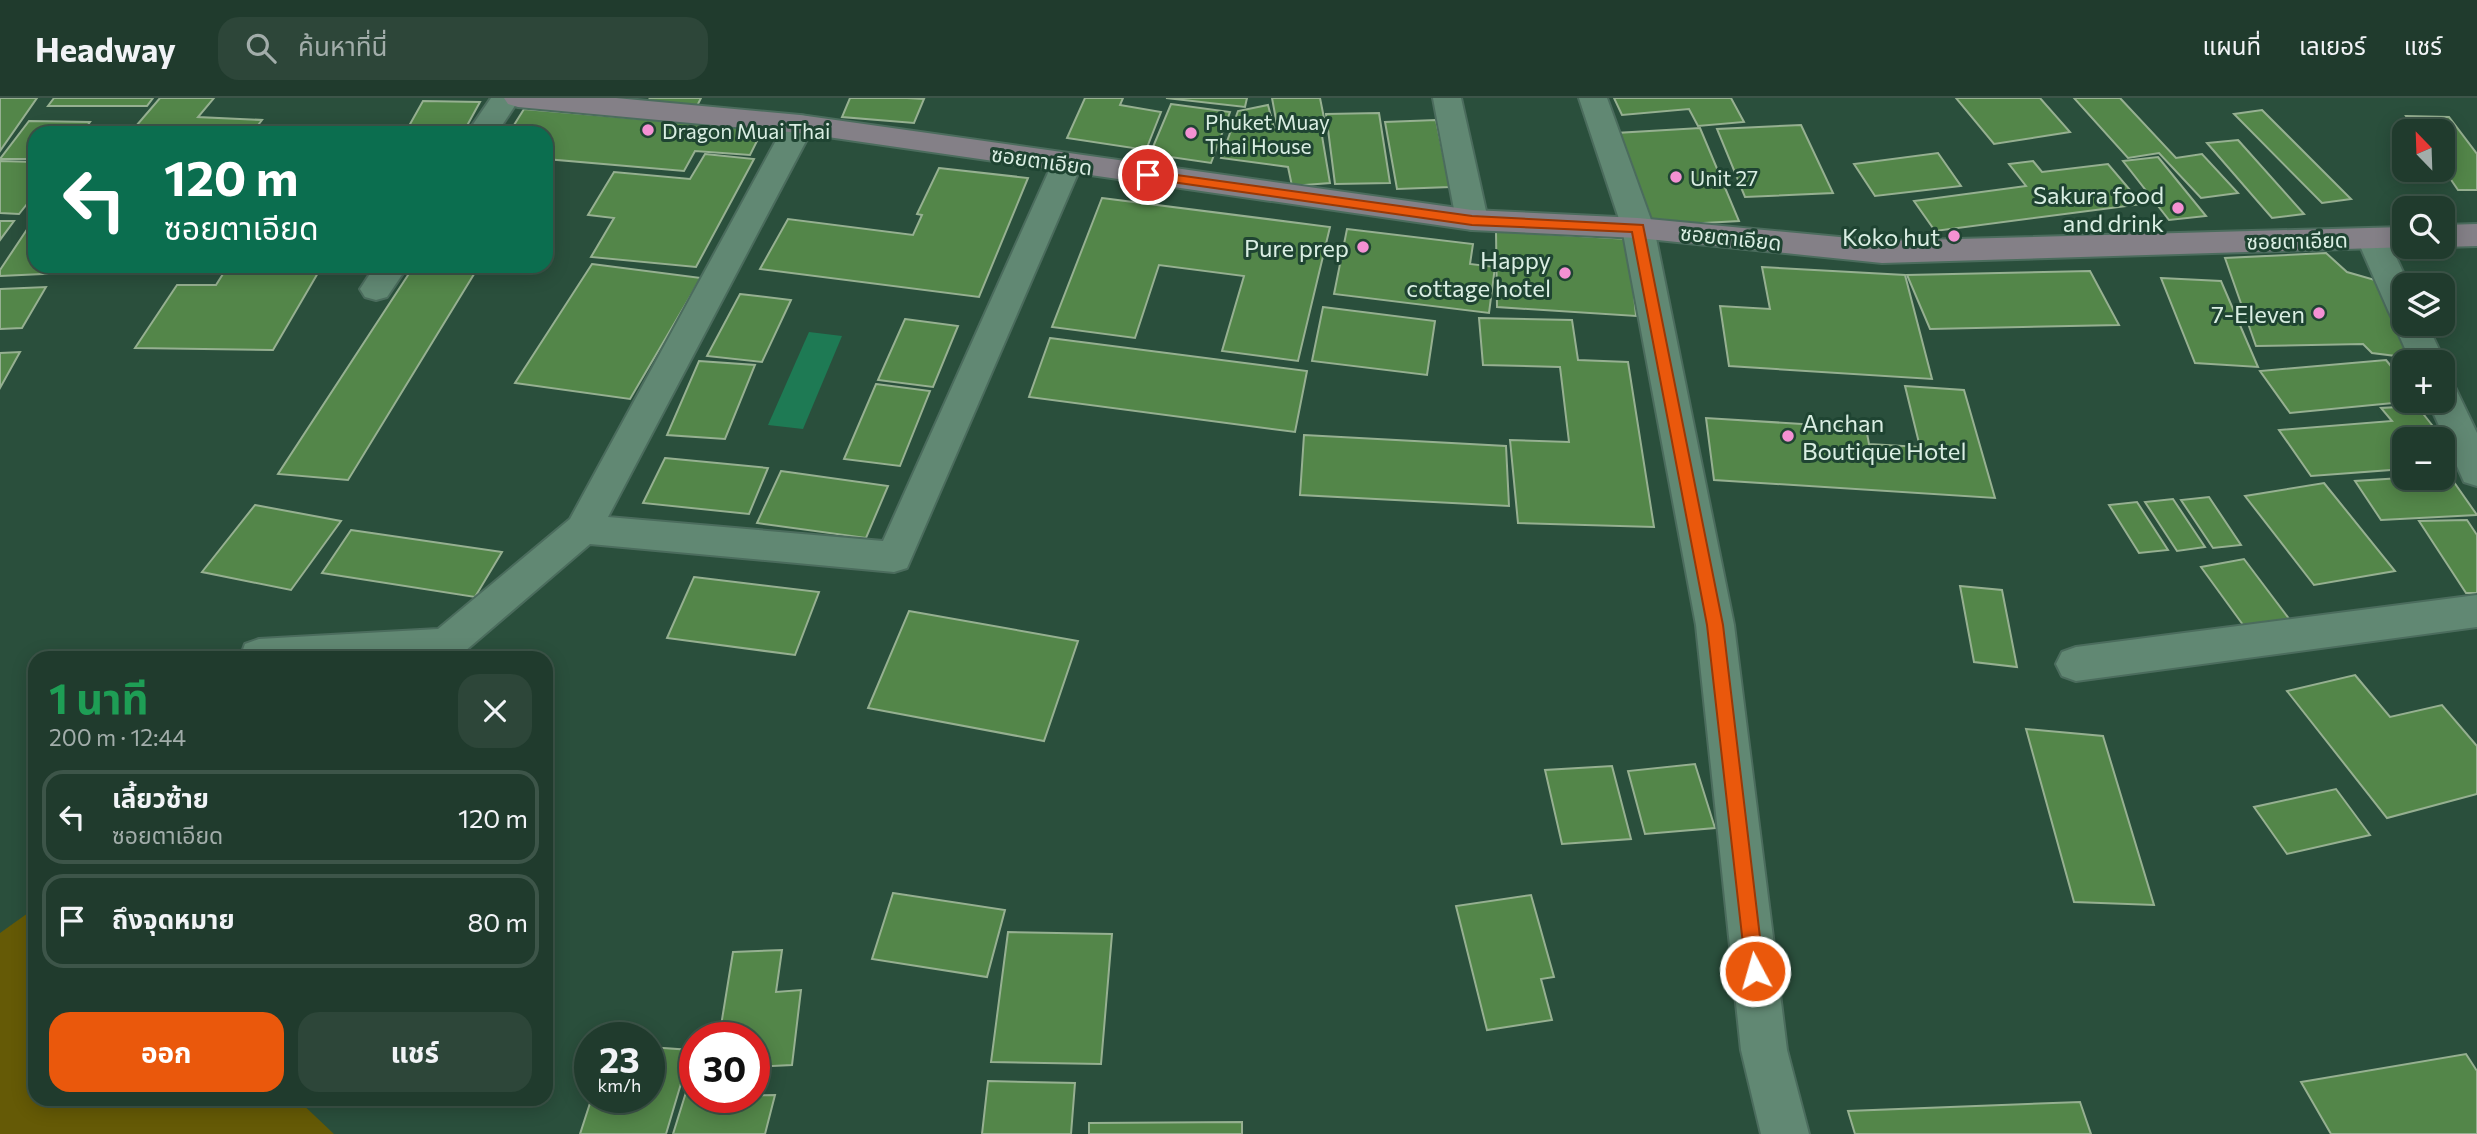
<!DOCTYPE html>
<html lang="th">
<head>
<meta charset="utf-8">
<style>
	:root { --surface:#203b2d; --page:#2d4639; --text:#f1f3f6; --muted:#a2adaa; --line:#3d5549; --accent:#ea580c }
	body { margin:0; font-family:Commissioner,"Noto Sans Thai",sans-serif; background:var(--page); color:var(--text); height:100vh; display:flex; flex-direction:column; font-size:26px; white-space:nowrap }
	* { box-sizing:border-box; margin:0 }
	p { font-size:23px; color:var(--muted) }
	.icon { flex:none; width:38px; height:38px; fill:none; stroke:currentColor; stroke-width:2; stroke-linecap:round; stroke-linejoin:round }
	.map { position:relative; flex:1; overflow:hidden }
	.drawer { position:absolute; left:28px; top:553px; width:525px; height:455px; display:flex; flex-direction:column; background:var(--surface); border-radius:21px; box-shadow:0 4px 18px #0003,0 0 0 2px var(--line) }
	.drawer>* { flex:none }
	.hud { position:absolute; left:28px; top:28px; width:525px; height:147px; border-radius:21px; box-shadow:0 4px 18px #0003,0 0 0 2px var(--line); background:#0b6e4f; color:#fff; overflow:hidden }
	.needle { width:46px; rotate:337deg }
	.buttons { position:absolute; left:2392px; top:21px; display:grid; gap:14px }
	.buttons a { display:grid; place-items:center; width:63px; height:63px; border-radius:14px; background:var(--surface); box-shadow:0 4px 18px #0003,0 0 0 2px var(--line); font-size:35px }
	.speed { position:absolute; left:574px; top:924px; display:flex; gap:14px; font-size:35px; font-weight:700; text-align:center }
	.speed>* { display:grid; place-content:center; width:91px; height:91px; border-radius:50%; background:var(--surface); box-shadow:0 4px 18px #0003,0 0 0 2px var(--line); line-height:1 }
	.speed small { font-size:18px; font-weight:400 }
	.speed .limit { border:10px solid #d22; background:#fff; color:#111 }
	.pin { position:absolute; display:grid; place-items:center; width:60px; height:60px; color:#fff; margin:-30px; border:4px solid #fff; border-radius:50%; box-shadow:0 2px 7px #0007 }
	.me { position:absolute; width:77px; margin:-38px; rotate:354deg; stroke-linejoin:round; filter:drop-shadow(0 0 5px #0008) }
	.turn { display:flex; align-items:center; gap:24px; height:147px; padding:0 21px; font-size:32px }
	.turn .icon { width:91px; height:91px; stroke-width:2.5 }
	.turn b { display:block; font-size:49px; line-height:60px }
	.round { display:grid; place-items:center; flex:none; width:74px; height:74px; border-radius:21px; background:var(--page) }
	.summary { display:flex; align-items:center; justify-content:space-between; height:119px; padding:0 21px }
	h1 { font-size:42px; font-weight:700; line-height:52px; color:#1e9e55 }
	.primary-button { display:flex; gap:14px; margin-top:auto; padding:14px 21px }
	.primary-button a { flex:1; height:80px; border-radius:21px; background:var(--accent); color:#fff; font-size:28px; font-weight:700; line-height:80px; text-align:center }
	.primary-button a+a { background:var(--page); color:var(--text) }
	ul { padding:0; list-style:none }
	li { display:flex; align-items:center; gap:21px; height:94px; margin:0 14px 10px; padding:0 7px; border:4px solid var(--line); border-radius:21px }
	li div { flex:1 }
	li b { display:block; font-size:26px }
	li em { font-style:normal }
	header { display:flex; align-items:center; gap:42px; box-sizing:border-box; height:98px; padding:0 35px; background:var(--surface); border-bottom:2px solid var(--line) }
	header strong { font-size:33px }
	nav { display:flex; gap:38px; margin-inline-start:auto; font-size:24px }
	.search { width:490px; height:63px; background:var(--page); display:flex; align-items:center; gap:18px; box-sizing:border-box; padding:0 24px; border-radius:21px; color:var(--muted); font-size:26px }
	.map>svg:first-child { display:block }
</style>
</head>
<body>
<header>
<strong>Headway</strong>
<div class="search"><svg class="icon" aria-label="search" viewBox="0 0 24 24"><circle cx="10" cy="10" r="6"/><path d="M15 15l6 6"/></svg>ค้นหาที่นี่</div>
<nav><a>แผนที่</a><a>เลเยอร์</a><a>แชร์</a></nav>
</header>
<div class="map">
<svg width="2477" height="1036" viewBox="0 0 2477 1036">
	<rect width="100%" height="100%" fill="#2a4f3c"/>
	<polygon fill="#655a06" points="35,810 35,1001 297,1001 334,1036 0,1036 0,835"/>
	<polygon fill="#1e7a54" points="809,234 842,238 803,331 768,327"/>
	<g fill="#538649" stroke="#96b091" stroke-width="2">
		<polygon points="0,0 37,0 0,53"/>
		<polygon points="54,0 153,0 147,8 48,8"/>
		<polygon points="160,0 214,0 198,19 262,22 252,35 130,35"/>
		<polygon points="650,0 701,0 696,10 646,6"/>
		<polygon points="850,0 907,0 924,1 914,25 842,19"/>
		<polygon points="1085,0 1123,0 1120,7 1161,14 1146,52 1067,40"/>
		<polygon points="1166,0 1247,0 1245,9"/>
		<polygon points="1272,0 1320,0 1325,25 1277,27"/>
		<polygon points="1614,0 1731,0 1744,24 1698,28 1689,11 1622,17"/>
		<polygon points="1956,0 2040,0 2070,34 1994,46"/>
		<polygon points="2074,0 2120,0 2176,60 2202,56 2238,95 2201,100 2159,55 2128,60"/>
		<polygon points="423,3 480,4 463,35 405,35"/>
		<polygon points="1171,6 1230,14 1211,65 1150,56"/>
		<polygon points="1268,7 1274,30 1320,26 1330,85 1292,88 1288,69 1221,60 1238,13"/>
		<polygon points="524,11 763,31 750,57 695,53 684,73 546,61 546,35 509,35"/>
		<polygon points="2262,12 2351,101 2322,105 2234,16"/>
		<polygon points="1379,15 1390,85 1335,86 1326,16"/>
		<polygon points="2406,18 2449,19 2477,56 2477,92 2458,92 2443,70 2443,33 2416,33"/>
		<polygon points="1436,22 1450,89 1397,91 1385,24"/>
		<polygon points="29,23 90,24 82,35 35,35 35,61 0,61"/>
		<polygon points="1801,27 1833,95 1745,99 1717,31"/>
		<polygon points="288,30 390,32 389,35 285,35"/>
		<polygon points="1700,30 1739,123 1650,128 1616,35"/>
		<polygon points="2238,42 2304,116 2272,120 2207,45"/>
		<polygon points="1938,55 1961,88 1875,98 1854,66"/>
		<polygon points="705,56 754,61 696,169 591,159 614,120 588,117 614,74 690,81"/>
		<polygon points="2158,59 2206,118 2169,122 2123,63"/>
		<polygon points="0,63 35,64 35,96 19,116 0,115"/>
		<polygon points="2033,63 2042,74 2108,66 2142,106 1935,133 1914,103 2026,88 2009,66"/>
		<polygon points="939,70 1028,80 979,199 760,171 788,121 913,137 922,117 917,116"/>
		<polygon points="1102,100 1330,129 1298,263 1222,253 1244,178 1159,167 1135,240 1052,229"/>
		<polygon points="0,123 14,123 0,142"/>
		<polygon points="30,127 35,127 35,168 68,168 64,175 0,178 0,172"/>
		<polygon points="1347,131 1473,146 1470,166 1495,169 1489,215 1334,196"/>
		<polygon points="1496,133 1629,141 1636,218 1497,209"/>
		<polygon points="2326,155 2347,174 2382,184 2412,260 2372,255 2363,246 2256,248 2225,160"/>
		<polygon points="592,166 701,180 630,301 515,285"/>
		<polygon points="228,168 322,168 273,252 135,250 177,187 216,187"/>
		<polygon points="414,168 479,168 348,382 278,376"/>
		<polygon points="1762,169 1905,177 1932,281 1729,268 1720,208 1770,211"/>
		<polygon points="2090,173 2119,227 1930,231 1907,177"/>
		<polygon points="2161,180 2221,183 2258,269 2195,265"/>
		<polygon points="46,189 22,230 0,231 0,191"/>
		<polygon points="740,196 791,202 762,264 707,258"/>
		<polygon points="1323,209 1435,223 1427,277 1312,263"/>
		<polygon points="1479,220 1572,222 1578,262 1628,264 1654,429 1518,425 1510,342 1569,344 1560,269 1483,267"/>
		<polygon points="905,221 958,228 933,289 878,282"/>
		<polygon points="1050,240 1307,273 1295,334 1029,299"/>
		<polygon points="20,254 0,290 0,255"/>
		<polygon points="2386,262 2404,284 2404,303 2414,303 2290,315 2260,273"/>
		<polygon points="699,263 755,267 725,341 667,337"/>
		<polygon points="876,286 930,293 900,368 844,361"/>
		<polygon points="1905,288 1964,292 1995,400 1714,382 1706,320 1866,330 1869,346 1920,349"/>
		<polygon points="2417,308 2443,341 2404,341 2404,371 2311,378 2279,332 2392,323 2381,310"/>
		<polygon points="1304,337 1506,348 1509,408 1300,397"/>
		<polygon points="2443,342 2462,366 2443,368"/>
		<polygon points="665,360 768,370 749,416 643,405"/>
		<polygon points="781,373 888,388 866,440 757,425"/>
		<polygon points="2449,377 2477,417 2381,422 2355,383"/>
		<polygon points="2324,385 2395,473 2314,487 2245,398"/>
		<polygon points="2209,399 2241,447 2213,450 2181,402"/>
		<polygon points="2173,401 2205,449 2177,453 2145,404"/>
		<polygon points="2137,404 2168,452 2139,455 2109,407"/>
		<polygon points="255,407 341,423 291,492 202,474"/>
		<polygon points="2467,422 2477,437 2477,495 2466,495 2419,423"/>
		<polygon points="351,432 502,454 475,499 322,475"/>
		<polygon points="2244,461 2290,522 2246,531 2201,469"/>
		<polygon points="694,479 819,494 795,557 667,540"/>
		<polygon points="1960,488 2002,492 2017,569 1974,564"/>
		<polygon points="909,513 1078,543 1044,643 868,610"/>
		<polygon points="2355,577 2390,619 2442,607 2477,648 2477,696 2387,720 2287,593"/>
		<polygon points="2026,631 2103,638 2154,807 2074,804"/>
		<polygon points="1695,666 1715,730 1645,736 1628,673"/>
		<polygon points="1612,668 1631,741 1562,746 1545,672"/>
		<polygon points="2336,691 2370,737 2287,756 2254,709"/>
		<polygon points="893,795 1005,812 987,879 872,861"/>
		<polygon points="1531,797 1554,879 1541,881 1552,922 1487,932 1456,808"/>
		<polygon points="1008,834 1112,836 1101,966 991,964"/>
		<polygon points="782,852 776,894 801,892 792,967 754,969 754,940 719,940 733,854"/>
		<polygon points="649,949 691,952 666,1036 580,1036 592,999 649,999"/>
		<polygon points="2466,956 2477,973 2477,1036 2331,1036 2301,984"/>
		<polygon points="988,983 1075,985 1071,1036 982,1036"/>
		<polygon points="687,991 695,992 695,999 775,997 765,1036 673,1036"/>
		<polygon points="2080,1004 2091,1036 1855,1036 1848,1013"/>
		<polygon points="1242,1024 1242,1036 1089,1036 1089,1025"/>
	</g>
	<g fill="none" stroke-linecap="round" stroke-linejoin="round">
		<g stroke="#4b6c5d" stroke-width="4">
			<g id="street">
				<polygon points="491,0 520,0 497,35 467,35"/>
				<polygon points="1433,0 1461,0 1488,122 1483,129 1472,132 1461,129 1456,122"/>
				<polygon points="1579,0 1607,0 1654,130 1734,527 1787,952 1809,1036 1761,1036 1741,952 1696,527 1622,130"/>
				<polygon points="800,17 810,19 815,26 608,419 883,443 1052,66 1056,59 1067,56 1078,59 1082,66 907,470 894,474 590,446 457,560 240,560 245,546 259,541 438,531 570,421 785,26 790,19"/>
				<polygon points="2373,130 2384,133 2409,187 2404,187 2404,226 2427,226 2445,264 2443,267 2443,264 2411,264 2394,226 2397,222 2392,220 2388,212 2357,141 2362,133"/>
				<polygon points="375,168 408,168 387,199 376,202 365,199 360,191"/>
				<polygon points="2443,285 2455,289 2477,335 2477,388 2464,384 2428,303 2443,303"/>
				<polygon points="2477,497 2477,529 2076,583 2062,578 2056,566 2062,554 2076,549"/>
			</g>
		</g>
		<g stroke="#4b6c5d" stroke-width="4">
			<g id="secondary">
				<polygon points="504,0 616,0 800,17 1472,112 1638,120 1882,143 2404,129 2404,149 2411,149 1882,165 1638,140 1472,132 800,35 518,9 508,6"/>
				<polygon points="2477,126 2477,148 2443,149 2443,127"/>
			</g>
		</g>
		<use href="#street" fill="#618873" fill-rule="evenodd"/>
		<use href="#secondary" fill="#848087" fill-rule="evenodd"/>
	</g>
	<polygon fill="#ea580c" stroke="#983908" stroke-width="2" points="1148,73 1472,118 1643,127 1723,527 1764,873 1762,879 1755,882 1748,879 1746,873 1707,527 1632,134 1472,127 1144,80 1142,77"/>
	<g fill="#f491d3" stroke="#1f4432" stroke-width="2.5">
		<circle cx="648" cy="32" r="7"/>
		<circle cx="1191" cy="35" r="7"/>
		<circle cx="1676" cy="79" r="7"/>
		<circle cx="2178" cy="110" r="7"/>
		<circle cx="1954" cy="138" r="7"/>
		<circle cx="1363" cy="149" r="7"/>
		<circle cx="1565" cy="175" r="7"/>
		<circle cx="2319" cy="215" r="7"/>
		<circle cx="1788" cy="338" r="7"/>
	</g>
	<g text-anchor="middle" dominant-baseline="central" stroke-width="6" stroke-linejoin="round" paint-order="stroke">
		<g font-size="21" fill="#daeee3" stroke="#1f4432" text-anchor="start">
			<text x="1205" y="23">Phuket Muay<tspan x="1205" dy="24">Thai House</tspan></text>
			<text x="662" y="32">Dragon Muai Thai</text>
			<text x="1690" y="79">Unit 27</text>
		</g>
		<g font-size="21" fill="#daeee3" stroke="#1f4432">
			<text transform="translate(1042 62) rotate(8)">ซอยตาเอียด</text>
			<text transform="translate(1731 139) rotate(6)">ซอยตาเอียด</text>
			<text transform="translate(2297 142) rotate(-1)">ซอยตาเอียด</text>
		</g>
		<g font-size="24" fill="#daeee3" stroke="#1f4432" text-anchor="end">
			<text x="2164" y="96">Sakura food<tspan x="2164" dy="28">and drink</tspan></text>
			<text x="1940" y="138">Koko hut</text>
			<text x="1349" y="149">Pure prep</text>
			<text x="1551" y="161">Happy<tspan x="1551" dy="28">cottage hotel</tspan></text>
			<text x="2305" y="215">7-Eleven</text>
			<text x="1802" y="324" text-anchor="start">Anchan<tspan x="1802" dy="28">Boutique Hotel</tspan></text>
		</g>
	</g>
</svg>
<div class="buttons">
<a><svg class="needle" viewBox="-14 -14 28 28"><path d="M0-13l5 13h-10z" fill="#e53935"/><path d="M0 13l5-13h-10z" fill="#a2adaa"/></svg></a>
<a><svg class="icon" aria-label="search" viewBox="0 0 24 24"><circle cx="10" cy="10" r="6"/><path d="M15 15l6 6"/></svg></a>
<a><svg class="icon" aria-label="layers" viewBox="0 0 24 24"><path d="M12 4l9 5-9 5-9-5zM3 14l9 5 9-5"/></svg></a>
<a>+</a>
<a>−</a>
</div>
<div class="speed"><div>23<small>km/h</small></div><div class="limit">30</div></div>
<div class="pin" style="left:1148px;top:77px;background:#d93025"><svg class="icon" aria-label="arrive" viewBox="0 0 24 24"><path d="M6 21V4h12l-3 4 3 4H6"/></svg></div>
<svg class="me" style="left:1755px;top:873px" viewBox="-20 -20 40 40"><circle r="17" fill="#ea580c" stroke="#fff" stroke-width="3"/><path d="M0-11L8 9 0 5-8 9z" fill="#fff"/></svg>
<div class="hud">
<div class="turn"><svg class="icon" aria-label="left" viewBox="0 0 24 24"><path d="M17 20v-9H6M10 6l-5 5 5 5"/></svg><div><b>120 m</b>ซอยตาเอียด</div></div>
</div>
<section class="drawer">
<div class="summary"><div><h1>1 นาที</h1><p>200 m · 12:44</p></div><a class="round"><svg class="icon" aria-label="close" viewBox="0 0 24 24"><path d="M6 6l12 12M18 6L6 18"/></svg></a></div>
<ul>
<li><svg class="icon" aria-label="left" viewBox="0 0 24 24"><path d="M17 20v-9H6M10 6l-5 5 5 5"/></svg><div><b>เลี้ยวซ้าย</b><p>ซอยตาเอียด</p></div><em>120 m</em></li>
<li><svg class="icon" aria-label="arrive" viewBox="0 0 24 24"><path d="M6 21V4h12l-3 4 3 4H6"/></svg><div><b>ถึงจุดหมาย</b></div><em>80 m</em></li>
</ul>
<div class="primary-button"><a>ออก</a><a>แชร์</a></div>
</section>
</div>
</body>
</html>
